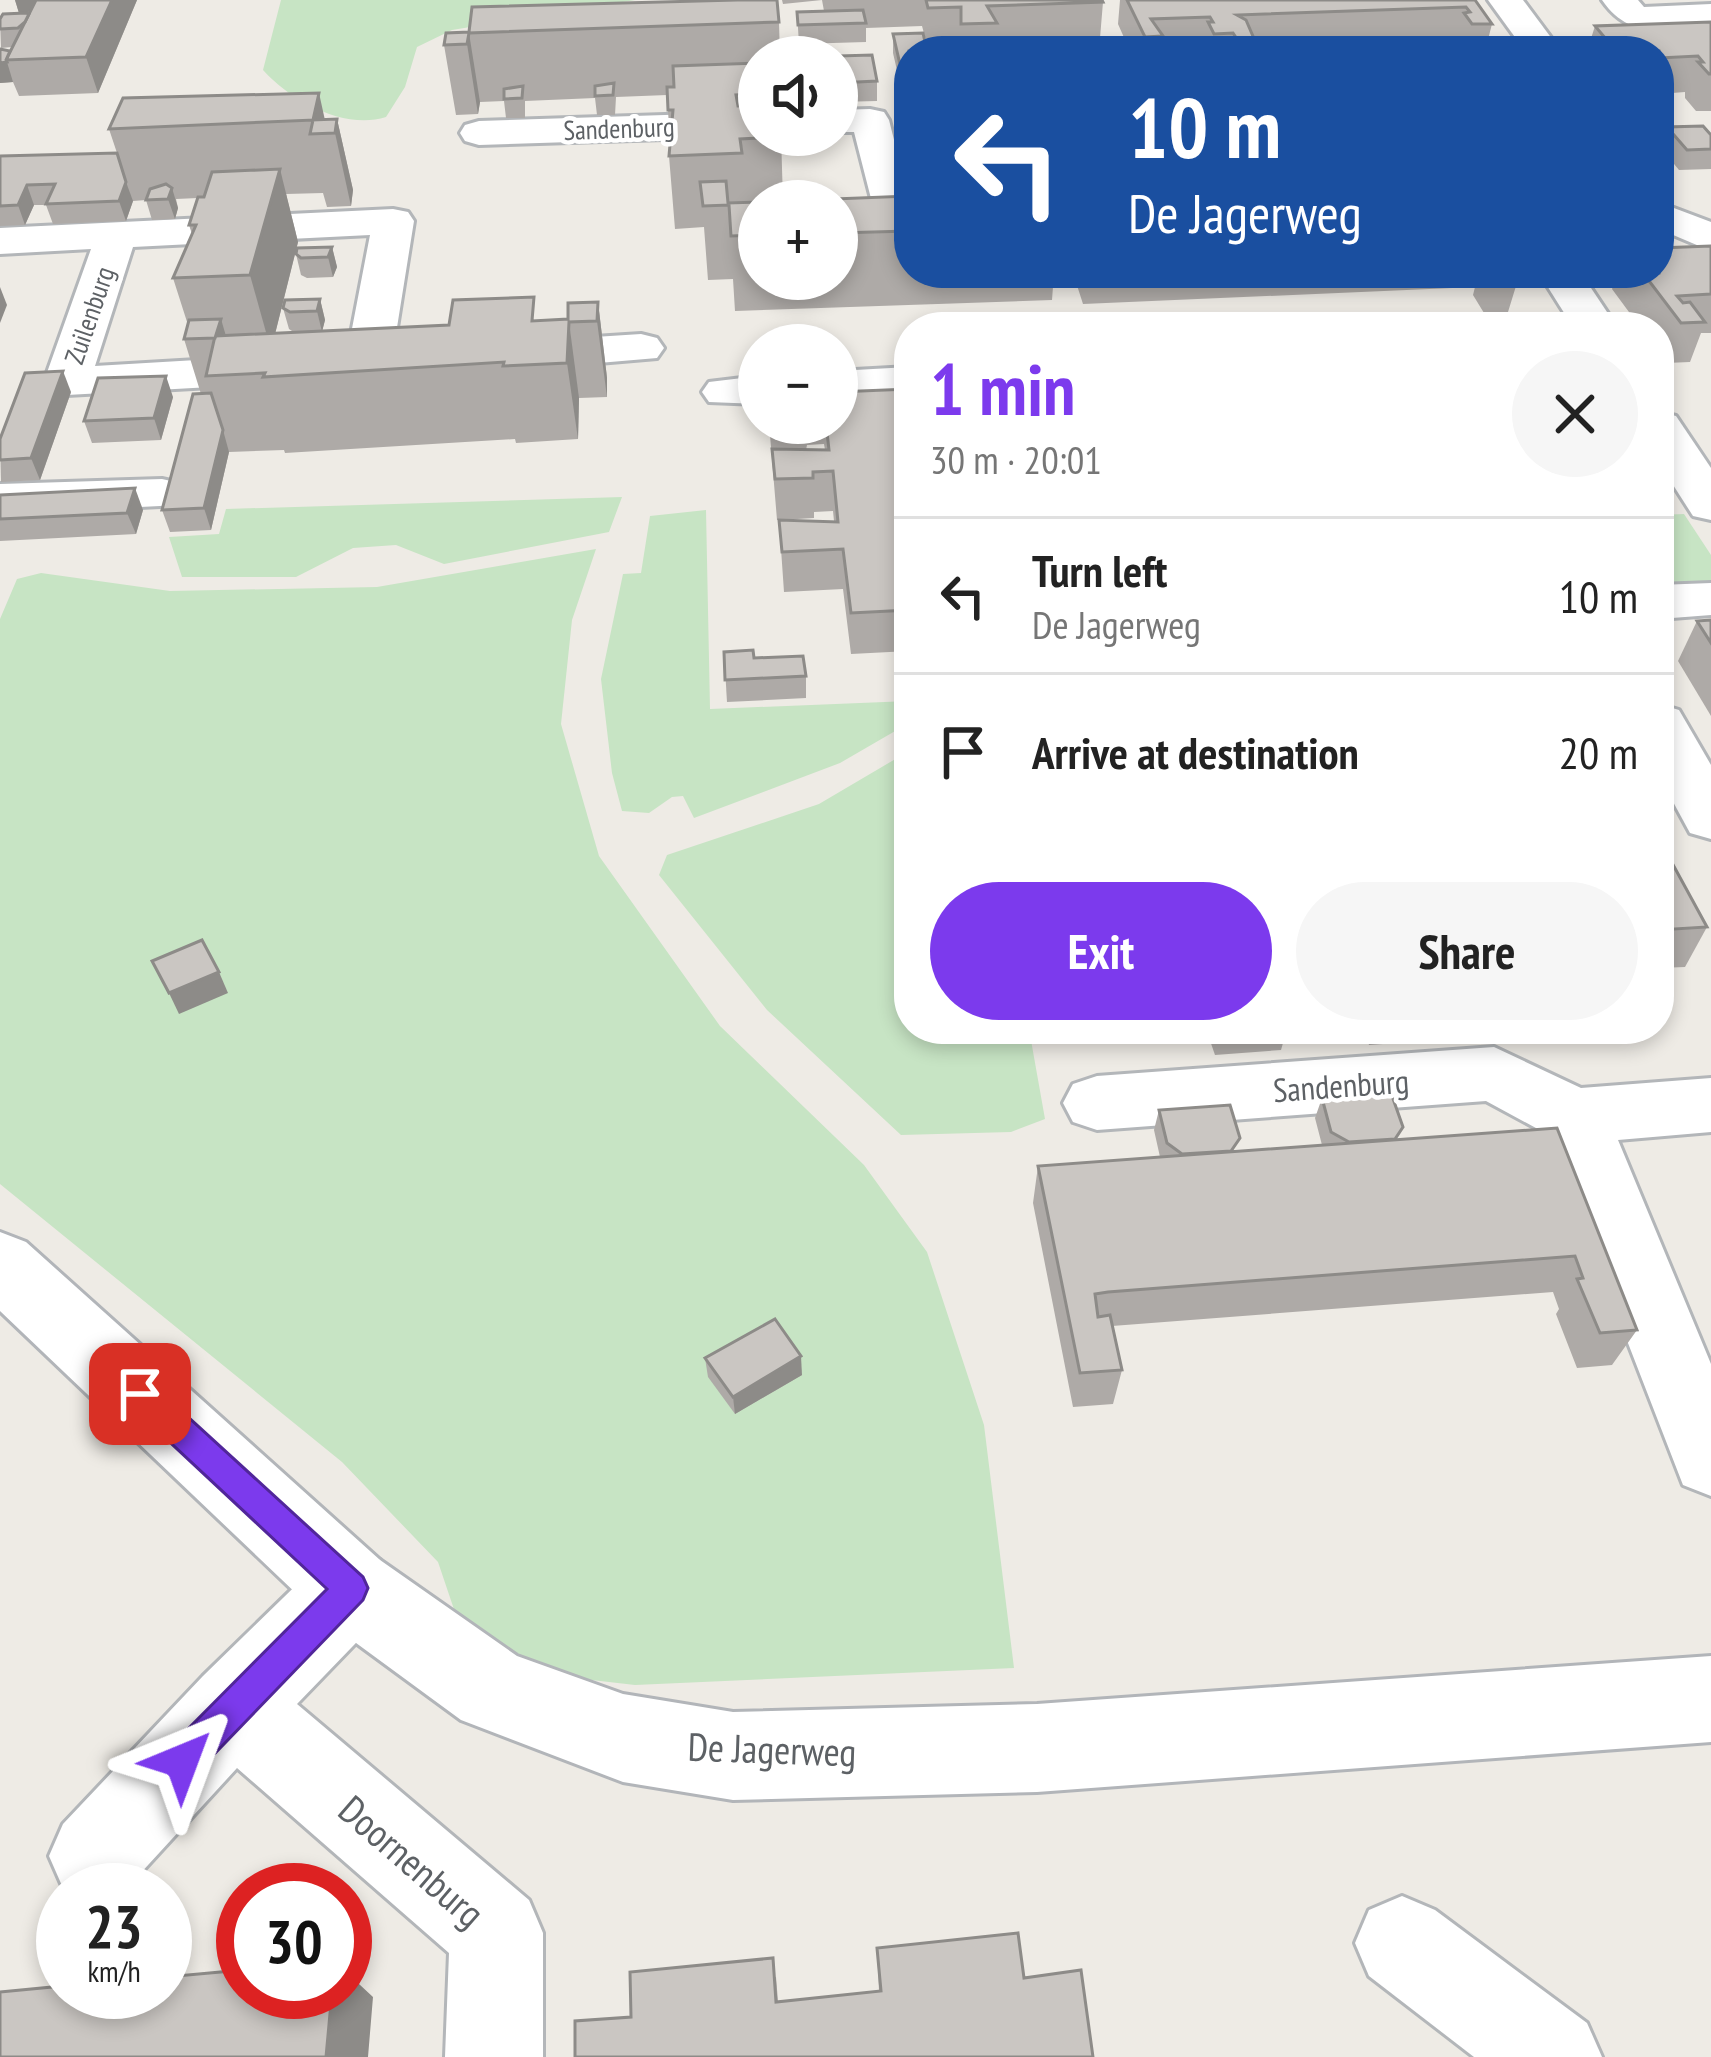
<!DOCTYPE html>
<html lang="en">
<head>
<meta charset="utf-8">
<style>
	:root { --surface:#fff; --page:#f6f6f6; --text:#222; --muted:#767676; --line:#e0e0e0; --accent:#7c3aed }
	body { margin:0; font-family:"PT Sans Narrow",sans-serif; background:var(--page); color:var(--text); height:100vh; display:flex; flex-direction:column; font-size:45px; white-space:nowrap }
	* { box-sizing:border-box; margin:0 }
	p { font-size:39px; color:var(--muted) }
	.icon { flex:none; width:66px; height:66px; fill:none; stroke:currentColor; stroke-width:2; stroke-linecap:round; stroke-linejoin:round }
	.map { position:relative; flex:1; overflow:hidden }
	.sheet { position:absolute; left:894px; top:312px; width:780px; height:732px; display:flex; flex-direction:column; background:var(--surface); border-radius:48px; box-shadow:0 6px 18px #0003 }
	.sheet>* { flex:none }
	.top-card { position:absolute; left:894px; top:36px; width:780px; height:252px; border-radius:48px; box-shadow:0 6px 18px #0003; background:#1a4fa0; color:#fff; overflow:hidden }
	.tools { position:absolute; left:738px; top:36px; display:grid; gap:24px }
	.tools a { display:grid; place-items:center; width:120px; height:120px; border-radius:50%; background:var(--surface); box-shadow:0 6px 18px #0003; font-size:60px }
	.speed { position:absolute; left:36px; top:1863px; display:flex; gap:24px; font-size:60px; font-weight:700; text-align:center }
	.speed>* { display:grid; place-content:center; width:156px; height:156px; border-radius:50%; background:var(--surface); box-shadow:0 6px 18px #0003; line-height:1 }
	.speed small { font-size:30px; font-weight:400 }
	.speed .limit { border:18px solid #d22; background:#fff; color:#111 }
	.pin { position:absolute; display:grid; place-items:center; width:102px; height:102px; color:#fff; margin:-51px; border-radius:24px; box-shadow:0 6px 18px #0006 }
	.me { position:absolute; width:132px; margin:-66px; rotate:44deg; stroke-linejoin:round; filter:drop-shadow(0 0 9px #0008) }
	.turn { display:flex; align-items:center; gap:42px; height:252px; padding:0 36px; font-size:54px }
	.turn .icon { width:156px; height:156px; stroke-width:2.5 }
	.turn b { display:block; font-size:84px; line-height:102px }
	.round { display:grid; place-items:center; flex:none; width:126px; height:126px; border-radius:63px; background:var(--page) }
	.overview { display:flex; align-items:center; justify-content:space-between; height:204px; padding:0 36px }
	h1 { font-size:72px; font-weight:700; line-height:90px; color:var(--accent) }
	.button { display:flex; gap:24px; margin-top:auto; padding:24px 36px }
	.button a { flex:1; height:138px; border-radius:72px; background:var(--accent); color:#fff; font-size:48px; font-weight:700; line-height:138px; text-align:center }
	.button a+a { background:var(--page); color:var(--text) }
	ul { padding:0; list-style:none }
	li { display:flex; align-items:center; gap:36px; height:156px; padding:0 36px; border-top:3px solid var(--line) }
	li div { flex:1 }
	li b { display:block; font-size:45px }
	li em { font-style:normal }
	.map>svg:first-child { display:block }
</style>
</head>
<body>
<div class="map">
<svg width="1711" height="2057" viewBox="0 0 1711 2057">
	<rect width="100%" height="100%" fill="#eeebe5"/>
	<g fill="#c7e4c4">
		<path d="M 281,0 L 635,0 L 452,30 L 417,47 L 405,87 L 386,117 C 345,130 292,102 263,70 Z"/>
		<polygon points="622,497 609,532 444,564 396,545 353,548 296,577 182,577 169,537 219,534 226,509"/>
		<polygon points="706,510 710,709 909,701 909,723 840,763 694,818 683,796 672,797 649,813 622,811 612,773 601,679 623,574 641,573 650,516"/>
		<polygon points="1684,514 1711,555 1711,583 1659,586 1659,515"/>
		<polygon points="596,549 572,620 561,724 599,856 720,1026 864,1165 927,1252 984,1425 1014,1668 635,1685 557,1676 462,1633 438,1562 342,1462 0,1184 0,619 17,579 41,573 170,591 377,587"/>
		<polygon points="909,751 909,1029 1029,1029 1045,1119 1011,1132 901,1135 767,1010 659,875 667,855 819,804"/>
	</g>
	<g fill="none" stroke-linecap="round" stroke-linejoin="round">
		<g stroke="#b3b6b9" stroke-width="6">
			<g id="street">
				<polygon points="1488,0 1523,0 1561,51 1525,51"/>
				<path d="M 1602,0 L 1638,0 L 1644,7 L 1711,4 L 1711,26 C 1664,27 1631,42 1602,0 Z"/>
				<polygon points="870,109 884,112 889,120 909,199 909,230 878,226 854,132 837,132 837,110"/>
				<polygon points="759,112 759,136 479,145 465,141 460,133 465,125 479,121"/>
				<polygon points="1666,205 1711,222 1711,251 1659,229 1659,206"/>
				<polygon points="393,209 408,212 414,221 391,365 384,375 368,379 352,375 345,365 370,235 133,247 95,366 282,355 298,359 305,369 298,379 282,383 67,395 51,391 44,381 91,249 0,254 0,228"/>
				<polygon points="1539,273 1581,273 1617,327 1573,327"/>
				<polygon points="641,334 657,338 664,348 657,358 517,370 501,366 494,356 501,346 517,342"/>
				<polygon points="909,367 909,395 837,399 837,371"/>
				<polygon points="759,376 759,404 709,402 702,392 709,382"/>
				<polygon points="1659,412 1676,416 1711,468 1711,520 1693,516 1659,463"/>
				<polygon points="162,479 180,483 187,494 180,505 0,514 0,484"/>
				<polygon points="1711,583 1711,615 1659,619 1659,585"/>
				<polygon points="1659,704 1679,710 1711,765 1711,839 1690,833 1659,776"/>
				<polygon points="1494,1047 1581,1088 1711,1078 1711,1132 1618,1140 1711,1364 1711,1496 1683,1485 1547,1134 1486,1101 1097,1130 1073,1122 1063,1103 1073,1084 1097,1076"/>
				<polygon points="351,1548 380,1560 393,1589 380,1618 297,1704 529,1900 543,1933 543,2057 445,2057 449,1953 237,1768 127,1888 63,1888 49,1856 63,1824 203,1676 322,1560"/>
				<polygon points="1402,1896 1435,1910 1587,2023 1602,2057 1474,2057 1369,1976 1355,1943 1369,1910"/>
			</g>
		</g>
		<g stroke="#b2b5b9" stroke-width="6">
			<polygon id="secondary" points="0,1232 26,1242 380,1560 517,1656 623,1694 733,1712 1037,1704 1711,1656 1711,1742 1037,1792 733,1800 623,1782 461,1720 322,1618 0,1311"/>
		</g>
		<use href="#street" fill="#fff" fill-rule="evenodd"/>
		<use href="#secondary" fill="#fff" fill-rule="evenodd"/>
	</g>
	<g fill="#aeaaa7" fill-rule="evenodd">
		<polygon points="15,0 137,0 98,93 19,96 13,82 0,83 0,49 10,51 12,47 1,48 0,19 29,14 30,12 19,13"/>
		<polygon points="782,0 1102,0 1103,2 1100,38 996,42 995,51 959,51 959,43 927,44 922,26 866,28 866,42 799,44 797,12 824,11 822,0 783,4"/>
		<polygon points="1120,0 1475,0 1492,24 1485,51 1457,51 1455,48 1456,43 1254,51 1130,51 1118,24"/>
		<path d="M 779,22 L 780,57 L 759,57 L 759,135 L 781,135 L 783,201 L 909,196 L 909,273 L 1054,273 L 1052,300 L 735,311 L 733,279 L 708,280 L 704,227 L 675,229 L 669,156 L 670,142 L 667,95 L 616,97 L 615,115 L 597,115 L 595,98 L 525,101 L 525,118 L 506,118 L 504,101 L 480,102 L 478,114 L 456,115 L 444,45 L 446,33 ZM 759,201 L 837,201 L 837,279 L 759,279 Z"/>
		<polygon points="1711,22 1711,111 1696,111 1685,98 1685,92 1659,94 1659,51 1587,51 1595,26"/>
		<polygon points="893,34 909,51 909,105 905,105 893,53"/>
		<polygon points="837,57 877,81 877,101 837,102"/>
		<polygon points="337,119 353,190 351,206 327,207 323,193 286,194 298,242 275,334 295,333 289,329 283,308 320,299 325,320 322,331 568,319 598,302 607,378 607,397 579,398 578,439 516,443 515,439 285,453 284,450 229,452 211,530 170,532 162,510 201,394 184,339 188,325 173,278 192,234 189,225 198,198 176,199 178,208 175,219 152,220 146,200 133,201 126,221 53,224 46,205 34,205 25,225 0,226 0,156 117,153 109,129"/>
		<polygon points="1667,127 1711,135 1711,169 1679,170 1660,147"/>
		<polygon points="1711,246 1711,333 1701,333 1690,362 1666,363 1659,353 1659,327 1640,327 1612,289 1618,273 1659,273"/>
		<polygon points="332,247 337,267 333,277 307,278 301,275 296,254"/>
		<polygon points="1073,273 1520,273 1508,312 1484,313 1473,295 1475,287 1083,304"/>
		<path d="M 909,389 L 909,651 L 851,654 L 843,589 L 784,592 L 779,520 L 777,520 L 769,423 L 837,423 ZM 824,444 L 825,450 L 806,450 L 807,445 ZM 833,511 L 834,521 L 781,520 L 814,518 L 814,512 Z"/>
		<polygon points="71,392 40,480 1,482 0,439"/>
		<polygon points="173,397 161,440 92,443 84,421"/>
		<polygon points="0,495 143,510 136,534 0,541"/>
		<polygon points="1711,620 1711,716 1678,661 1697,621"/>
		<polygon points="724,652 754,658 806,676 806,698 727,702"/>
		<polygon points="1659,839 1707,927 1685,967 1659,968"/>
		<polygon points="1206,1029 1287,1029 1281,1050 1215,1055"/>
		<polygon points="1364,1029 1442,1029 1438,1040 1369,1045"/>
		<polygon points="1322,1098 1398,1139 1557,1128 1637,1330 1612,1365 1577,1368 1556,1314 1559,1309 1553,1292 1112,1326 1122,1370 1113,1404 1073,1407 1033,1203 1038,1166 1160,1157 1154,1130 1159,1110 1236,1151 1322,1145 1315,1118"/>
		<polygon points="705,1358 802,1375 735,1414 708,1377"/>
		<polygon points="877,1948 1024,1978 1093,2057 631,2017 776,1977 778,2001 879,1991"/>
	</g>
	<g fill="#8d8b88">
		<polygon points="15,0 56,0 52,9 19,13"/>
		<polygon points="112,0 137,0 98,93 86,57"/>
		<polygon points="469,33 480,102 478,114 467,44"/>
		<polygon points="7,62 13,82 0,83 0,63"/>
		<polygon points="319,93 328,134 313,120"/>
		<polygon points="337,119 353,190 351,206 335,133"/>
		<polygon points="280,169 298,242 271,350 250,275"/>
		<polygon points="126,182 133,201 126,221 119,201"/>
		<polygon points="27,185 34,205 25,225 18,205"/>
		<polygon points="172,188 178,208 175,219 168,199"/>
		<polygon points="332,247 337,267 333,277 328,257"/>
		<polygon points="0,287 7,305 0,323"/>
		<polygon points="320,299 325,320 322,332 317,311"/>
		<polygon points="598,302 607,378 607,397 597,321"/>
		<polygon points="221,319 237,374 215,338"/>
		<polygon points="569,322 579,398 578,439 567,363"/>
		<polygon points="63,371 71,392 40,480 31,458"/>
		<polygon points="166,376 173,397 161,440 154,418"/>
		<polygon points="223,430 229,452 211,530 204,508"/>
		<polygon points="135,488 143,510 136,534 127,513"/>
		<polygon points="219,972 228,993 179,1014 169,993"/>
		<polygon points="801,1356 802,1375 735,1414 733,1397"/>
		<polygon points="345,1971 373,1997 368,2057 326,2057 332,1992 345,1992"/>
	</g>
	<g fill="#cac6c2" stroke="#8d8b88" stroke-width="3">
		<polygon points="36,0 112,0 86,57 6,60"/>
		<polygon points="737,0 777,0 779,22 469,33 467,44 444,45 446,33 469,32 472,7"/>
		<polygon points="926,0 1102,0 1103,2 987,6 997,23 961,24 961,7 928,8"/>
		<polygon points="1127,0 1475,0 1492,24 1472,24 1464,13 1470,12 1466,7 1237,15 1246,20 1255,41 1239,42 1233,33 1214,34 1208,22 1213,22 1210,17 1151,19 1163,36 1145,37"/>
		<polygon points="863,10 866,23 798,25 797,12"/>
		<polygon points="26,13 29,14 25,22 18,28 0,29 0,19 3,14"/>
		<polygon points="1711,22 1711,74 1709,74 1698,62 1703,62 1698,56 1659,58 1659,51 1616,51 1595,26"/>
		<polygon points="923,33 927,51 909,51 909,86 905,86 893,34"/>
		<polygon points="0,49 10,51 6,60 7,62 0,63"/>
		<polygon points="872,55 877,81 837,83 837,57 803,57"/>
		<polygon points="759,63 759,94 736,95 738,106 759,105 759,135 781,135 781,137 740,139 742,153 669,156 673,110 668,110 667,87 674,87 673,66"/>
		<polygon points="614,83 613,95 595,96 595,86"/>
		<polygon points="523,86 522,98 504,99 504,89"/>
		<polygon points="319,93 313,120 337,119 335,133 310,134 313,120 109,129 123,98"/>
		<polygon points="1703,126 1711,135 1711,149 1687,150 1667,127"/>
		<polygon points="117,153 126,182 119,201 46,204 55,184 27,185 18,205 0,206 0,156"/>
		<polygon points="280,169 250,275 173,278 196,225 189,225 198,197 204,197 212,172"/>
		<polygon points="726,181 728,203 759,202 759,235 731,236 729,205 703,206 700,182"/>
		<polygon points="166,184 172,188 168,199 146,200 150,189"/>
		<polygon points="909,196 909,231 837,233 837,201 783,201"/>
		<polygon points="1711,246 1711,294 1677,296 1683,303 1690,302 1705,322 1681,323 1643,273 1659,273 1659,248"/>
		<polygon points="332,247 328,257 301,258 296,254 297,248"/>
		<polygon points="534,297 532,321 568,319 568,303 598,302 597,321 569,322 567,363 503,366 504,362 263,377 265,373 206,376 215,336 449,325 453,300"/>
		<polygon points="320,299 317,311 290,312 283,308 285,300"/>
		<polygon points="221,319 215,338 184,339 189,320"/>
		<polygon points="63,371 31,458 0,460 0,439 25,373"/>
		<polygon points="166,376 154,418 84,421 98,378"/>
		<polygon points="909,389 909,610 851,613 843,549 782,552 779,520 838,522 833,471 813,472 813,478 775,479 772,449 829,450 826,423 837,423 837,392"/>
		<polygon points="211,393 223,430 204,508 162,510 193,394"/>
		<polygon points="135,488 127,513 0,519 0,495"/>
		<polygon points="1711,620 1711,643 1697,621"/>
		<polygon points="753,650 754,658 803,656 806,676 725,680 724,652"/>
		<polygon points="1659,839 1707,927 1659,930"/>
		<polygon points="202,940 219,972 169,993 152,961"/>
		<polygon points="1218,1029 1287,1029 1287,1030 1220,1035"/>
		<polygon points="1391,1093 1403,1127 1395,1139 1349,1142 1331,1132 1322,1098"/>
		<polygon points="1230,1105 1240,1138 1231,1151 1182,1154 1167,1143 1159,1110"/>
		<polygon points="1557,1128 1637,1330 1600,1333 1577,1279 1583,1278 1575,1256 1108,1292 1095,1294 1098,1317 1110,1315 1122,1370 1080,1373 1038,1166"/>
		<polygon points="775,1319 801,1356 733,1397 705,1358"/>
		<polygon points="1018,1933 1024,1978 1081,1970 1093,2057 575,2057 575,2021 631,2017 630,1972 773,1958 776,2002 881,1991 877,1948"/>
		<polygon points="243,1970 243,1992 332,1992 326,2057 0,2057 0,1992 63,1986 63,1992 165,1992 165,1977"/>
	</g>
	<polygon fill="#7c3aed" stroke="#51269a" stroke-width="3" points="140,1379 152,1384 363,1577 368,1588 363,1600 195,1774 182,1779 169,1774 164,1761 169,1748 327,1589 129,1404 124,1394 129,1384"/>
	<g text-anchor="middle" dominant-baseline="central" stroke-width="9" stroke-linejoin="round" paint-order="stroke">
		<g font-size="27" fill="#5d6165" stroke="#fff">
			<text transform="translate(619 128) rotate(-2)">Sandenburg</text>
			<text transform="translate(89 315) rotate(-71)">Zuilenburg</text>
		</g>
		<g font-size="33" fill="#5d6165" stroke="#fff">
			<text transform="translate(1341 1085) rotate(-4)">Sandenburg</text>
		</g>
		<g font-size="39" fill="#5d6165" stroke="#fff">
			<text transform="translate(772 1749) rotate(2)">De Jagerweg</text>
			<text transform="translate(412 1861) rotate(41)">Doornenburg</text>
		</g>
	</g>
</svg>
<div class="tools">
<a><svg class="icon" aria-label="sound" viewBox="0 0 24 24"><path d="M4 9h4l5-4v14l-5-4H4zM17 9q2 3 0 6"/></svg></a>
<a>+</a>
<a>−</a>
</div>
<div class="speed"><div>23<small>km/h</small></div><div class="limit">30</div></div>
<div class="pin" style="left:140px;top:1394px;background:#d93025"><svg class="icon" aria-label="arrive" viewBox="0 0 24 24"><path d="M6 21V4h12l-3 4 3 4H6"/></svg></div>
<svg class="me" style="left:182px;top:1761px" viewBox="-20 -20 40 40"><path d="M0-17L14 15 0 8-14 15z" fill="#7c3aed" stroke="#fff" stroke-width="4"/></svg>
<div class="top-card">
<div class="turn"><svg class="icon" aria-label="left" viewBox="0 0 24 24"><path d="M17 20v-9H6M10 6l-5 5 5 5"/></svg><div><b>10 m</b>De Jagerweg</div></div>
</div>
<section class="sheet">
<div class="overview"><div><h1>1 min</h1><p>30 m · 20:01</p></div><a class="round"><svg class="icon" aria-label="close" viewBox="0 0 24 24"><path d="M6 6l12 12M18 6L6 18"/></svg></a></div>
<ul>
<li><svg class="icon" aria-label="left" viewBox="0 0 24 24"><path d="M17 20v-9H6M10 6l-5 5 5 5"/></svg><div><b>Turn left</b><p>De Jagerweg</p></div><em>10 m</em></li>
<li><svg class="icon" aria-label="arrive" viewBox="0 0 24 24"><path d="M6 21V4h12l-3 4 3 4H6"/></svg><div><b>Arrive at destination</b></div><em>20 m</em></li>
</ul>
<div class="button"><a>Exit</a><a>Share</a></div>
</section>
</div>
</body>
</html>
